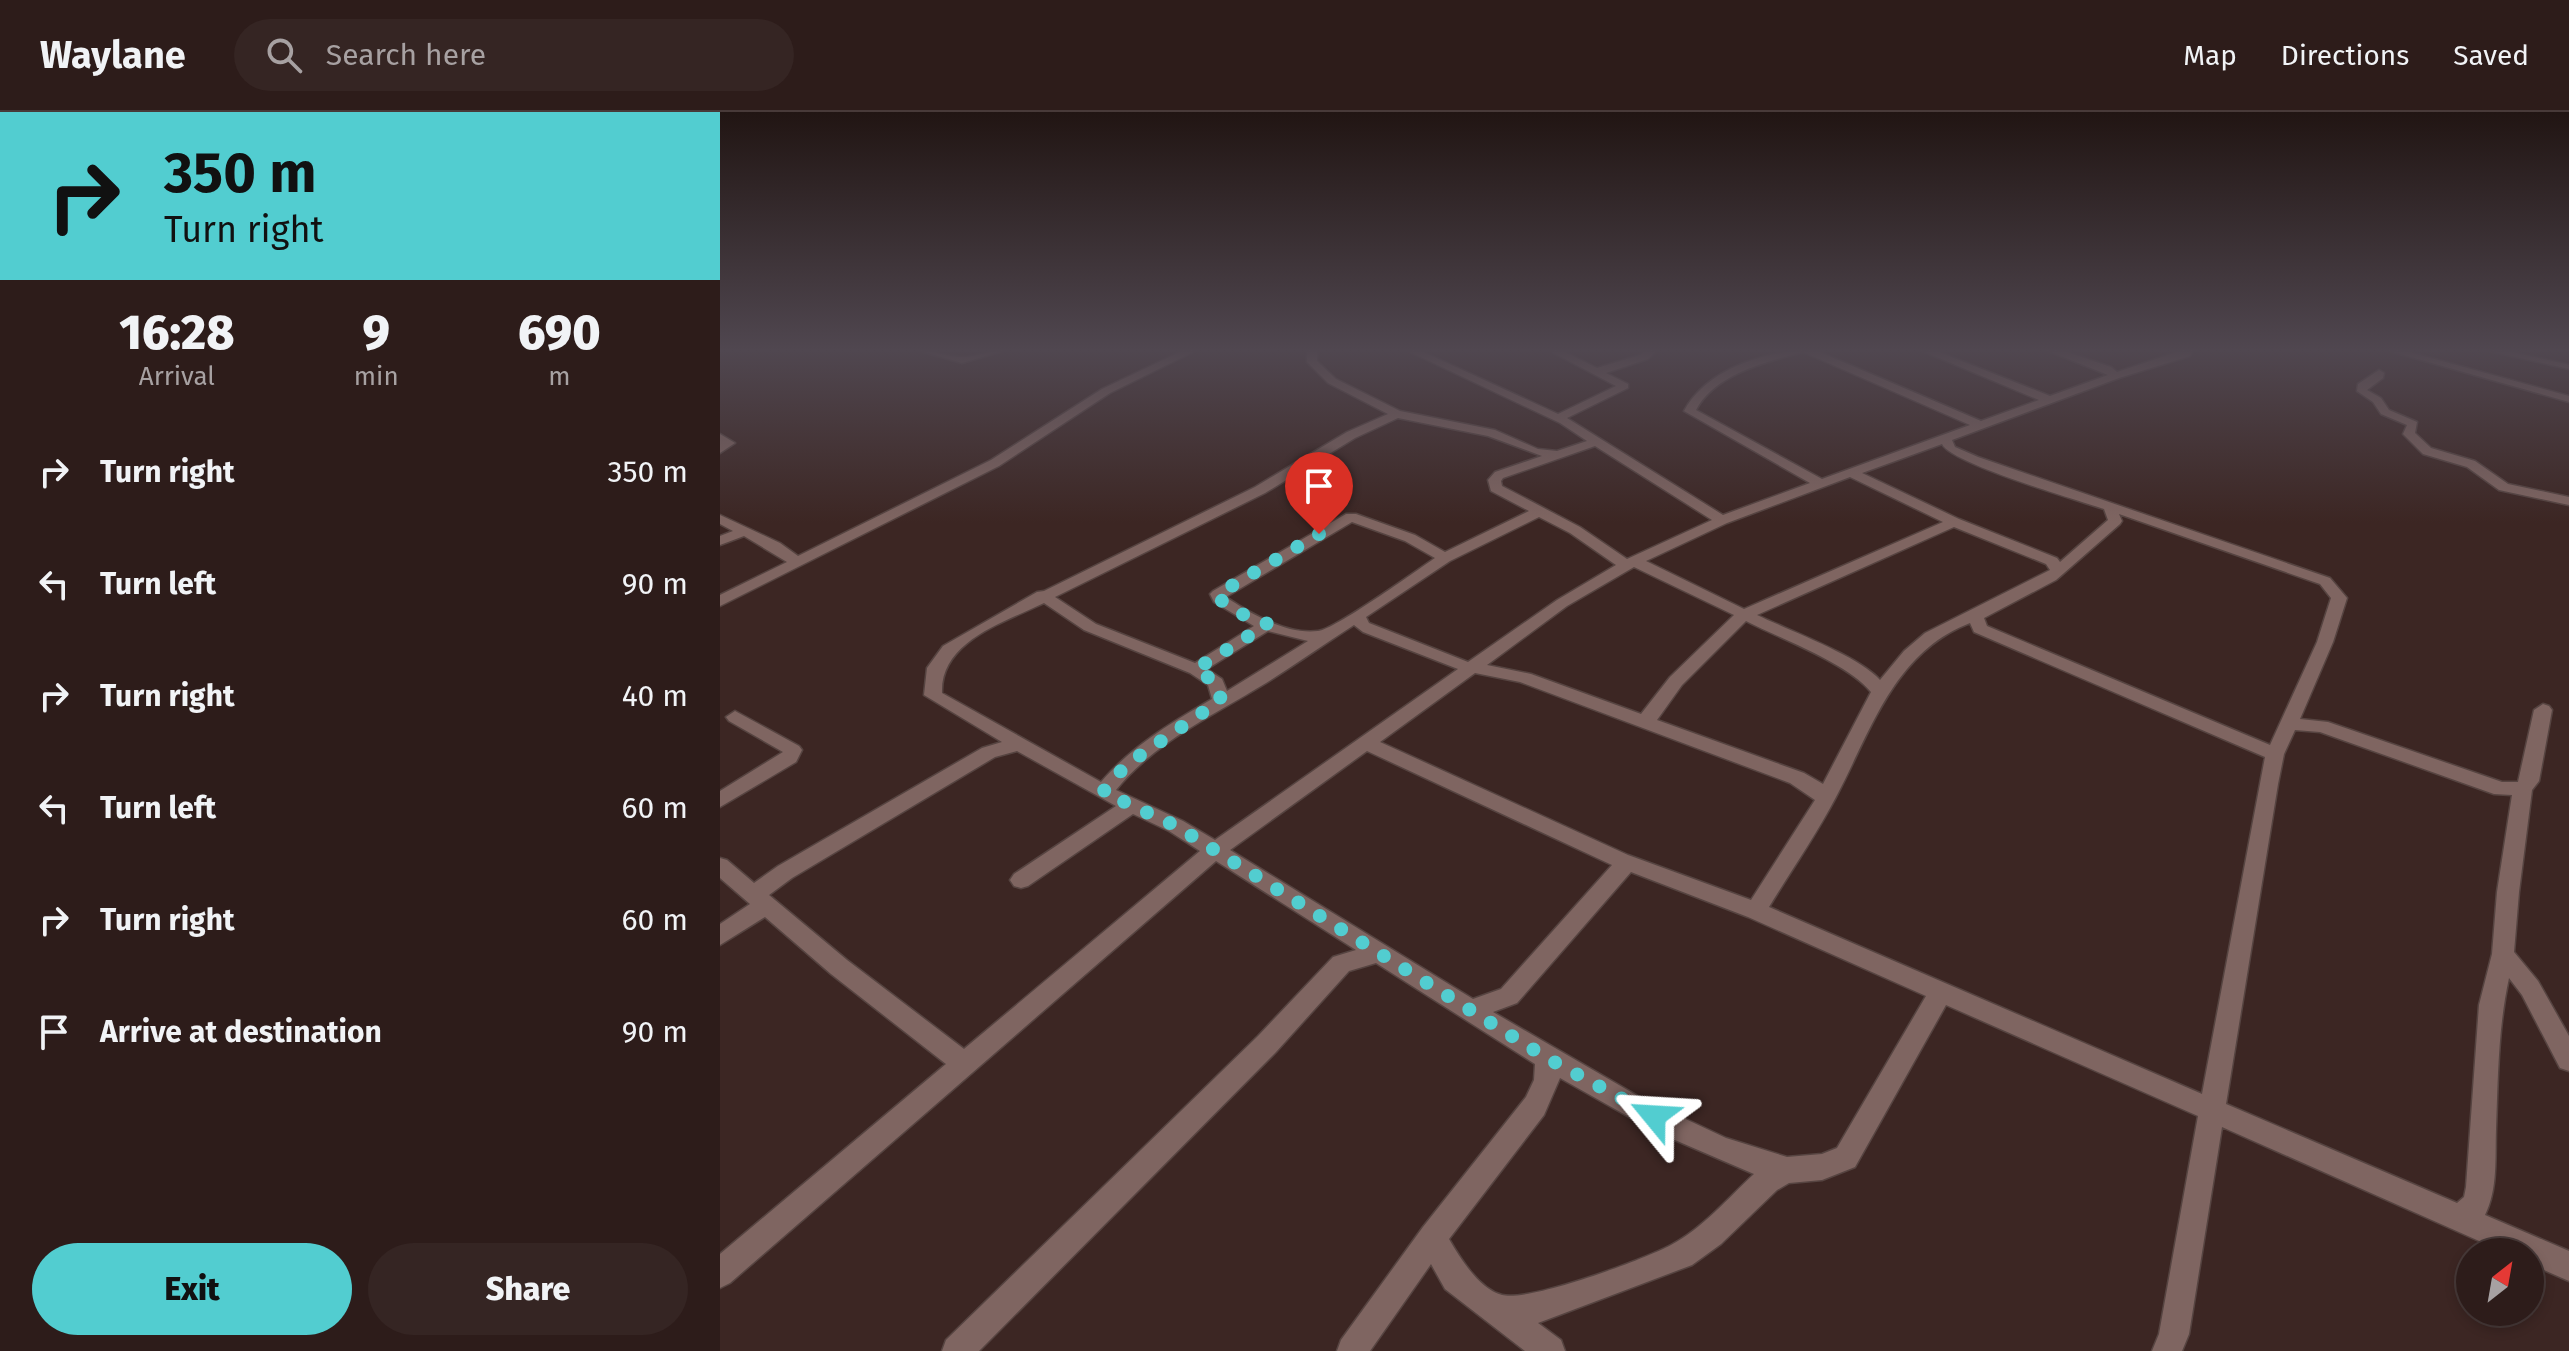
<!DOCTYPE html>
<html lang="en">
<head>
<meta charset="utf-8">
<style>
	:root { --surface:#2d1c1a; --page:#352523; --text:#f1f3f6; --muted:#a7a1a2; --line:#483a39; --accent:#52cdd0 }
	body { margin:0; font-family:"Fira Sans",sans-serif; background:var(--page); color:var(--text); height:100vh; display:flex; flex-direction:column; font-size:30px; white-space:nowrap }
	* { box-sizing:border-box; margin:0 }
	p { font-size:26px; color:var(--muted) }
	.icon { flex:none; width:44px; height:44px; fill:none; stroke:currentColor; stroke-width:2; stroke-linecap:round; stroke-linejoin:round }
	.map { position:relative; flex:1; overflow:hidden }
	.side { display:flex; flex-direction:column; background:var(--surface); width:720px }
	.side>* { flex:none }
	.guide { background:#52cdd0; color:#111; overflow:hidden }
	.needle { width:52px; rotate:31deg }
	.controls { position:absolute; left:1736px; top:1126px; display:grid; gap:16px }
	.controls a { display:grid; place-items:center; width:88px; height:88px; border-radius:50%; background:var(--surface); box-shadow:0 4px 12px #0003,0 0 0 2px var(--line); font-size:40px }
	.pin { position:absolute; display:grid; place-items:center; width:68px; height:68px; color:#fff; margin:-82px -34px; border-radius:50% 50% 50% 0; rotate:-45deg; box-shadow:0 0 8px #0007 }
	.pin .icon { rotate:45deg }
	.me { position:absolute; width:88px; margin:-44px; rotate:297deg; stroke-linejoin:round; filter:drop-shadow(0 0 6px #0008) }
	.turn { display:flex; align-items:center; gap:28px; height:168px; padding:0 32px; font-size:36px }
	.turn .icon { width:104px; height:104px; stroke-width:2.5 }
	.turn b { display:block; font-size:56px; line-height:68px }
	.eta { display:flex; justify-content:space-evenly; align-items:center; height:136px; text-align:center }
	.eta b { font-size:48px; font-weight:800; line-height:56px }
	.cta { display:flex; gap:16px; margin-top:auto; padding:16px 32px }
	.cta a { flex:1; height:92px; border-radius:48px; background:var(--accent); color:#111; font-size:32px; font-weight:800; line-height:92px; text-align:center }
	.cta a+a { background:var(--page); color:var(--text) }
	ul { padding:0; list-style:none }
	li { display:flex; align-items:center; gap:24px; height:112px; padding:0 32px }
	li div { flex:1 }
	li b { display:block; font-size:30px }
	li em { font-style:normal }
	header { display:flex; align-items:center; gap:48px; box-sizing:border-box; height:112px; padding:0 40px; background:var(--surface); border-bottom:2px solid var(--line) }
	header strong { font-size:38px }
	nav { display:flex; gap:44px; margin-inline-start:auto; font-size:28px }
	.search { width:560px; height:72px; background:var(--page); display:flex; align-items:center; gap:20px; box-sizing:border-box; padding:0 28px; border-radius:44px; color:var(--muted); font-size:30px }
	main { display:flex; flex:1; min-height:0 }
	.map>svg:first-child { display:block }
</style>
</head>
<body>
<header>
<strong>Waylane</strong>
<div class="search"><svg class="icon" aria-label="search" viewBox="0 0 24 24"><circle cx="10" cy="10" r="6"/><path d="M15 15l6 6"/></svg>Search here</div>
<nav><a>Map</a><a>Directions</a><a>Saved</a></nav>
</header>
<main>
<section class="side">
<div class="guide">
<div class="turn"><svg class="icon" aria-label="right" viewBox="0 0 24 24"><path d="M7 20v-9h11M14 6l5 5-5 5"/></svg><div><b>350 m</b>Turn right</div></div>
</div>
<div class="eta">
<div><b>16:28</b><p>Arrival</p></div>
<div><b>9</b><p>min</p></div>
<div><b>690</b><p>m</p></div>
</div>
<ul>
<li><svg class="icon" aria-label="right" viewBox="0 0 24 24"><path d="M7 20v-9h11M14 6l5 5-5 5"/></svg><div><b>Turn right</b></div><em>350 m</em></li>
<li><svg class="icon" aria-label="left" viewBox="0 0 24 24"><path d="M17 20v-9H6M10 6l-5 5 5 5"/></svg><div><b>Turn left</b></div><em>90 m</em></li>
<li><svg class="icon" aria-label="right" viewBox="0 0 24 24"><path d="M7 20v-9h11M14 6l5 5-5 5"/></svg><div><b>Turn right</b></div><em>40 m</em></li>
<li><svg class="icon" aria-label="left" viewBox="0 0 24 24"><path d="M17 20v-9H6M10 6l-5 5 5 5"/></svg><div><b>Turn left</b></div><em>60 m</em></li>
<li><svg class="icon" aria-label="right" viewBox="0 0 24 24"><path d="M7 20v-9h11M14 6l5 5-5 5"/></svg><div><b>Turn right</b></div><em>60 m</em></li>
<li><svg class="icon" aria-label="arrive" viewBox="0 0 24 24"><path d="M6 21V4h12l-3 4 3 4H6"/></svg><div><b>Arrive at destination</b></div><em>90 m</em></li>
</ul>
<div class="cta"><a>Exit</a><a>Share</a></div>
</section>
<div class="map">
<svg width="1849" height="1239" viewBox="0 0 1849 1239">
	<rect width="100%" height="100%" fill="#3c2623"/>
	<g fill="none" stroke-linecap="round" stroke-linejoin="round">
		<g stroke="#564441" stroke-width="3">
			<g id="minor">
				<path d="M 197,238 C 212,238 227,245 242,245 C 256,245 271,238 286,238 L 242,251 Z"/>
				<polygon points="464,238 477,238 390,281 279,354 0,494 0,483 67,450 24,424 0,433 0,424 13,419 0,412 0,403 60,431 78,444 271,348 382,277"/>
				<path d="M 587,238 L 597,238 L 597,249 L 616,267 L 680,299 L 775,318 L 818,337 L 837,339 L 867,329 L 840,311 L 686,238 L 699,238 L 838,302 L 896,274 L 828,238 L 841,238 L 877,256 L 920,243 L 926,238 L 937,238 L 928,247 L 886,261 L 908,272 L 908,276 L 847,306 L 1003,403 L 1090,371 L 964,299 C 988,255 1049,238 1095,238 L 1261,309 L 1319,288 L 1200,238 L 1214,238 L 1330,284 L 1388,263 L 1326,238 L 1341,238 L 1391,255 L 1397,260 L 1463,238 L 1473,238 L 1470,244 L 1399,266 L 1232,328 L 1235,335 L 1258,345 L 1610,466 L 1627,486 L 1613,530 L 1580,607 L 1608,610 L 1782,670 L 1798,670 L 1814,598 L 1823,592 L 1829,594 L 1832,598 L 1819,669 L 1812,678 L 1799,780 L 1794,840 L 1818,869 L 1849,924 L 1849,959 L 1840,956 L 1802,883 L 1789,866 C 1778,916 1778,966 1776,1017 C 1775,1045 1778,1077 1765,1103 L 1849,1139 L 1849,1169 L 1810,1152 L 1810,1140 L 1784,1140 L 1502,1015 L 1469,1222 L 1462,1239 L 1432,1239 L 1439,1222 L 1478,1004 L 1226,893 L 1135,1055 L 1102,1068 L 1069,1071 L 1057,1078 L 1001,1132 L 972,1153 L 818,1211 L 841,1228 L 845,1239 L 805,1239 L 725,1177 L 711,1152 L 650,1239 L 617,1239 L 621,1228 L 703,1115 L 806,985 L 814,968 L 815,952 L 656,851 L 629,859 L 556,940 L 259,1239 L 222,1239 L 226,1228 L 538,924 L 613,845 L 636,838 L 496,749 L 10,1171 L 0,1176 L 0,1142 L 226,952 L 111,862 L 45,805 L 0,833 L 0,812 L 30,792 L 0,766 L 0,746 L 7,748 L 34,771 L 58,754 L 262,636 L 282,630 L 204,583 L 207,556 L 223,534 L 317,480 L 324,479 L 535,375 L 627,320 L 668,302 L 608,271 L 587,250 ZM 1083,240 L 1250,313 L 1102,367 L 976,298 C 995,262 1046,250 1083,240 ZM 678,306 L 768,324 L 822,344 L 775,360 L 768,368 L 771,379 L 809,399 L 725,440 L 695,423 L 636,402 L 626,402 L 493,479 L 490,482 L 494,490 L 534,514 L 475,551 L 376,512 L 335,485 L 545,381 L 635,326 ZM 1222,332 C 1230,351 1357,388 1384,397 L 1388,408 L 1340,450 L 1337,446 L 1239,407 L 1142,361 ZM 875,334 L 992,408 L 907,447 L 860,415 L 782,374 L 781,369 L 783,366 ZM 1130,365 L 1223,410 L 1024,497 L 926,449 L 1007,411 ZM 1399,402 L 1600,472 L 1611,486 L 1597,530 L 1550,633 L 1267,514 L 1264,506 L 1336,468 L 1400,412 L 1402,409 ZM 819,405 L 850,421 L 896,453 L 837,488 L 748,550 L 649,511 L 646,505 L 730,449 ZM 632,410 L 685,429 L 715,446 C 696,459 614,518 598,519 C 567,523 531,502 506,485 ZM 1234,415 L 1326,452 L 1330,458 L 1205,521 L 1184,539 L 1160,568 C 1139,544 1068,518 1037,503 ZM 914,455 L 1014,503 L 950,565 L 921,602 L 811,562 L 767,553 L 847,494 ZM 324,491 L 364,518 L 470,561 L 488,573 L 492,587 C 452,610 411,635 381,670 L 222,581 C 220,529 285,510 324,491 ZM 1026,509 C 1061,527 1127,551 1151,580 L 1103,672 L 1084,661 L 937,608 L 962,573 ZM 1250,511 L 1254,520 L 1545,645 L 1482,982 L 1049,795 C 1071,759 1096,723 1116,685 C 1151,619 1174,540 1250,511 ZM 634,513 L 643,520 L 738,557 L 495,728 L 463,709 L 396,678 C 434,631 490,605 541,574 C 572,555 603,533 634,513 ZM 548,519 L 588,529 L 507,579 L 502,567 L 487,557 ZM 755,561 L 800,570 L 1070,671 L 1095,688 L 1031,788 L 908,743 L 660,630 ZM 1575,618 L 1600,620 L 1774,682 L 1792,683 L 1777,780 L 1772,842 L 1759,893 L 1746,1075 L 1744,1085 L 1737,1091 L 1506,992 L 1558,672 L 1564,642 ZM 297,639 L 396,694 L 294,762 L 290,768 L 294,774 L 301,776 L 308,774 L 413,702 L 449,719 L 480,739 L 244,937 L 127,848 L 49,783 L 72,766 L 275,645 ZM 647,639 L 892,753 L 781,877 L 753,887 L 510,738 ZM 911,760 L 1028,805 L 1206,884 L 1117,1036 L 1102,1042 L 1067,1045 L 1006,1026 L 923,987 L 773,900 L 797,891 ZM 840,966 L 934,1019 L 1034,1062 C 1008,1086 982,1117 951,1133 C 923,1148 809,1190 782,1183 C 759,1177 740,1146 729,1127 L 824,1003 Z"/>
				<polygon points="1666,238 1682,238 1849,284 1849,290"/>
				<polygon points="1765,238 1783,238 1846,252 1849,253 1849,257"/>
				<polygon points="1659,258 1664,261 1663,266 1647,278 1661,286 1669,298 1697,310 1695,321 1711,336 1755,349 1788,372 1849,385 1849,393 1779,378 1747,355 1703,342 1683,322 1687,313 1661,302 1653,290 1637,279 1638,272"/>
				<polygon points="0,322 15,331 0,341"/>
				<polygon points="15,599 79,634 82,638 76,650 0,695 0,679 63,640 9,609 6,605"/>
			</g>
		</g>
		<use href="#minor" fill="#7f6561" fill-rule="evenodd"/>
	</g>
	<linearGradient id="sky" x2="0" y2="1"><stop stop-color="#211513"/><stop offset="0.58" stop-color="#504750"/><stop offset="1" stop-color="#504750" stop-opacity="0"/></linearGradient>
	<rect width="1849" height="411" fill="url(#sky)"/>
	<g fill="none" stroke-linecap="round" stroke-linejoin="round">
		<polyline stroke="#52cdd0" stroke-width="14" stroke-dasharray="0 25.2" points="599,422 498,482 499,487 522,502 548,512 476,557 496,571 501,588 406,653 383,680 456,714 827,946 934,1004"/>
	</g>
</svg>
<div class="controls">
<a><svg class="needle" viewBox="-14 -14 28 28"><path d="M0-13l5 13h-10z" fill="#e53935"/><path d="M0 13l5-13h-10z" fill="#a7a1a2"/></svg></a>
</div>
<div class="pin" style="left:599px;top:422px;background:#d93025"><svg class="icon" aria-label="arrive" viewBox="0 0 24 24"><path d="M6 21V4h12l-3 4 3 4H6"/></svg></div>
<svg class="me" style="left:934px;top:1004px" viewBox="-20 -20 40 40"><path d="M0-17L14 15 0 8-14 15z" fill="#52cdd0" stroke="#fff" stroke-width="4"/></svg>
</div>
</main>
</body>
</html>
